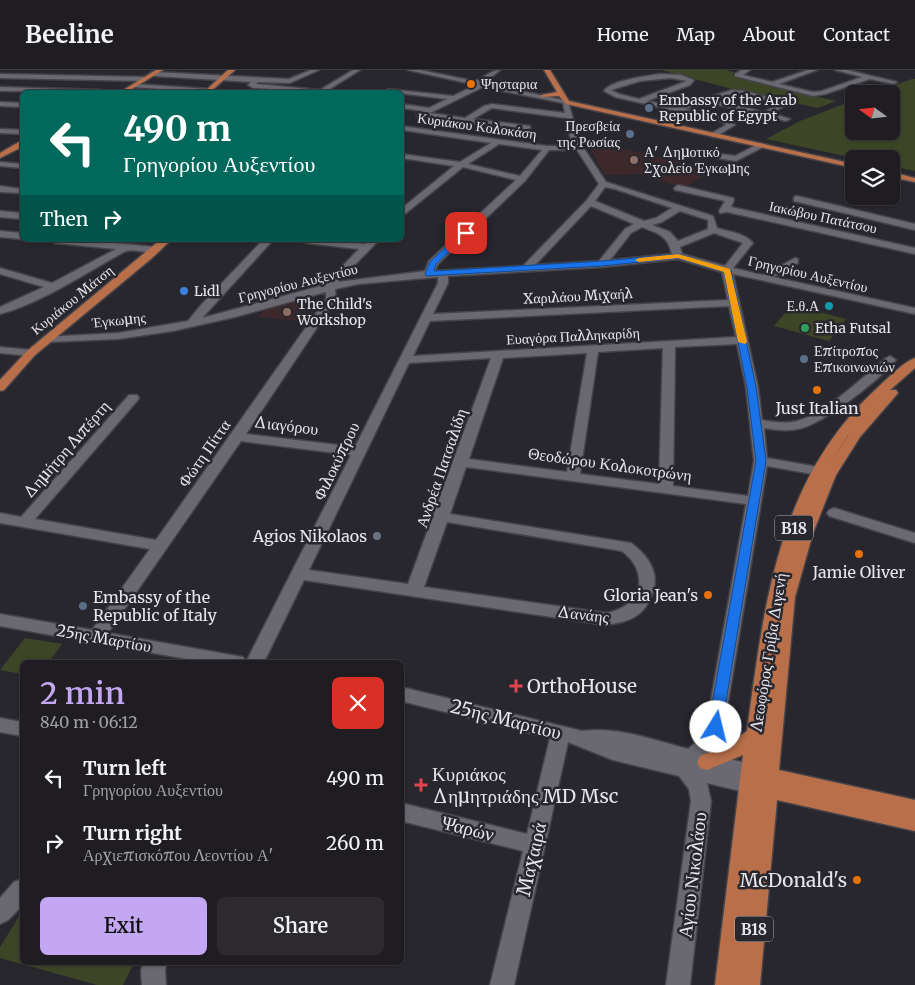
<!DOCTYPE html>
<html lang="en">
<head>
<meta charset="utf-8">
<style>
	:root { --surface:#1f1d22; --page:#2c2a2f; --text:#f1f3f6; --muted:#a1a2a5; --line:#3c3b40; --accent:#c3a7f2 }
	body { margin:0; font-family:Merriweather,serif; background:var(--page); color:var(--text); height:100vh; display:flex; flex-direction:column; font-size:19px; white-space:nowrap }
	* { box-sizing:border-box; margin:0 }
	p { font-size:16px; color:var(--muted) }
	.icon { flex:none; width:28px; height:28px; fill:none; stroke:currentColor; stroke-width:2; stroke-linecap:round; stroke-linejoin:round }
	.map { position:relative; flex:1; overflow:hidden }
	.sheet { position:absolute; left:20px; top:590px; width:384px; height:305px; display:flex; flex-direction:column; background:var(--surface); border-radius:8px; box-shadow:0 1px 4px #0004,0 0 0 1px var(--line) }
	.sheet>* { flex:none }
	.guide { position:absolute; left:20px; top:20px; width:384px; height:152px; border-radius:8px; box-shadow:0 1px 4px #0004,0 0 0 1px var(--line); background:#00695c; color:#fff; overflow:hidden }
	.needle { width:32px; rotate:285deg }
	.buttons { position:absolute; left:845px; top:15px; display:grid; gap:10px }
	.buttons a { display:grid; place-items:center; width:55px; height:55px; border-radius:8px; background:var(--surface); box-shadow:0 1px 4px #0004,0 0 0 1px var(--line); font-size:25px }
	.pin { position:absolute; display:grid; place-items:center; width:42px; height:42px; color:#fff; margin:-21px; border-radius:10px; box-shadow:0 2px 8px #0006 }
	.me { position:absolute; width:55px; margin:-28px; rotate:9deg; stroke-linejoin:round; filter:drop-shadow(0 0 4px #0008) }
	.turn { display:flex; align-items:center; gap:18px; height:105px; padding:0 20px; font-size:22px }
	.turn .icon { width:65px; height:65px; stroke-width:2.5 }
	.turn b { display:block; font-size:35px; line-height:42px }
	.then { display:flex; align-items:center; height:48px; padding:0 20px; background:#0003; gap:10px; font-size:19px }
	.round { display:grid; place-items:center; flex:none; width:52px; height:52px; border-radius:8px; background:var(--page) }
	.headline { display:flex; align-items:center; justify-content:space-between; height:85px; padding:0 20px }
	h1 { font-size:30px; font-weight:600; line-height:38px; color:var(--accent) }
	.cta { display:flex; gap:10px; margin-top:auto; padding:10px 20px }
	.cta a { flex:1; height:58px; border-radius:8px; background:var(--accent); color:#111; font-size:20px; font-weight:600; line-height:58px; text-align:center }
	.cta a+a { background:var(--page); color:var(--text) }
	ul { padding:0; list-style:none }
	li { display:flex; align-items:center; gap:15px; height:65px; padding:0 20px }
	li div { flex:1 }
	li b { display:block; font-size:19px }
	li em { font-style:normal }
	header { display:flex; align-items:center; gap:30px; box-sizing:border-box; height:70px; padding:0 25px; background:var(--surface); border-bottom:1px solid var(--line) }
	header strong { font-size:24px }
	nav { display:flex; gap:28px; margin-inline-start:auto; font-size:18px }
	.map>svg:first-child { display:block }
</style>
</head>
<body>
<header>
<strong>Beeline</strong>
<nav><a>Home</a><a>Map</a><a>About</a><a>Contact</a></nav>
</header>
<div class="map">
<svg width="915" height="915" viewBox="0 0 915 915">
	<rect width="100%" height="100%" fill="#29272e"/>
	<g fill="#3d292b">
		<polygon points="585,70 713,100 684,118 639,104 605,105"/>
		<polygon points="294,231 305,241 316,242 308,252 258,247 267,238"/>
	</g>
	<g fill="#3d4527">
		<polygon points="661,0 725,0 734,2 733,5 738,8 836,31 818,38 736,20"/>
		<polygon points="912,9 915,9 915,101 891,96 891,89 859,89 766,69 800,51 854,30 854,61 891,61 891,24 871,24"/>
		<polygon points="792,235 846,249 829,271 774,256"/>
		<polygon points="25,568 62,574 49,592 22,592 22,604 0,600"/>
		<polygon points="22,842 22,892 134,893 123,915 97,915 0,888 0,877"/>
	</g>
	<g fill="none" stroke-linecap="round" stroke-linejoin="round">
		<g stroke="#454349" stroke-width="3">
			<g id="minor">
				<polygon points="311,0 319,0 290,13 258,12 256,14 320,20 353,0 360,0 325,22 253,18 248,15 251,12 154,6 151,4 154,2 289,9"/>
				<path d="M 408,0 L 420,0 L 474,11 C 484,9 490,0 500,0 L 484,13 L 568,31 L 579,71 L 606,112 L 713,146 L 717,158 C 729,162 745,163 753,173 L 733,198 L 763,205 L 795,188 L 798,189 L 798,193 L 773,207 L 915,238 L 915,244 L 733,204 L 758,317 L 762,350 C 774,352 786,354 797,351 C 825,344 863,307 886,288 L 890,286 L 896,290 C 881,309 825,352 802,358 C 789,362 776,360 764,358 L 767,388 L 818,397 L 825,401 L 818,405 L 767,396 L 724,657 L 718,674 L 710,684 L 758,696 L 761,702 L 758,708 L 755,709 L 759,715 L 756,721 L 749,723 L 707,713 L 711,731 L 690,915 L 666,915 L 691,731 L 689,719 L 679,706 L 613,690 L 568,672 L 514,915 L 490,915 L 523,781 L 401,751 L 401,733 L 527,764 L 550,668 L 401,631 L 401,617 L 582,661 C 617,656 654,670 688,679 L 702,667 L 706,657 L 746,434 L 466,397 L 450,444 L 631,473 C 650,487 661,505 651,527 C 648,534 643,542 636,546 C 627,552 617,553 606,555 L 304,510 L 264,592 L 246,592 L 351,385 L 241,371 L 108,563 L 237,586 L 243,587 L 246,592 L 204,592 L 0,556 L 0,544 L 92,560 L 150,479 L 0,453 L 0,443 L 21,447 L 129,325 L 137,325 L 139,328 L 137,331 L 35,449 L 156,470 L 326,229 L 326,222 L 235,247 L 173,261 L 118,269 L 48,272 L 42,269 L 44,267 L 118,263 L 188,251 L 202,234 L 263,170 L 273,170 L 202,248 L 324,215 L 359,179 L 306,173 L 301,170 L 331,170 L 365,174 L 369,170 L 379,170 L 338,212 L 425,201 L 429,191 L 516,110 L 463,97 L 401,147 L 401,139 L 454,96 L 401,88 L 401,84 L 460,92 L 491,73 L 402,60 L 401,56 L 547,76 L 574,76 L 571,71 L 566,48 L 492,38 L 473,49 L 530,56 L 530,60 L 527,60 L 417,47 L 417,43 L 423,41 L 401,38 L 401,34 L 429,38 L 447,29 L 390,22 L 388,21 L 388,19 L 453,26 L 476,15 ZM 483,17 L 563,33 L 565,43 L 492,34 L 484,36 L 465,48 L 430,43 ZM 499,74 L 542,80 L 520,106 L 468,94 ZM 549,80 L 577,80 L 599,114 L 587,130 L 523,196 L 435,201 L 438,194 L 525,111 ZM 605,117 L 615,119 L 672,138 L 656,148 L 644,151 L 595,131 ZM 591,136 L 634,154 L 625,159 L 599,191 L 535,195 ZM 680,141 L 708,150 L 708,159 L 678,171 L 670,162 L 652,155 L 662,152 ZM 642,157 C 659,164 667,165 672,184 L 610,190 L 631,163 ZM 714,163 L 743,173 L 725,196 L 682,184 L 680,177 ZM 678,189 L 722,202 L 728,230 L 433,244 L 448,213 L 448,206 L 602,197 ZM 438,207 L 438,213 L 355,377 L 246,364 L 336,229 L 335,219 L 359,214 ZM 729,236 L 736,267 L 413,286 L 430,251 ZM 737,274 L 746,317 L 754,391 L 748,426 L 673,416 L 675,277 ZM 663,278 L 659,414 L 580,404 L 598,282 ZM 587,283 L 567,402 L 469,389 L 503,288 ZM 491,288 L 408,514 L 309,500 L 409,293 ZM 447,452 L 622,481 C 651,503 642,537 606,543 L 424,517 Z"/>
				<polygon points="742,0 750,0 743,5 772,12 808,0 817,0 779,14 813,22 822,21 862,7 835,0 847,0 897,12 894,14 870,9 825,24 813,26 735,6 735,4"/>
				<polygon points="0,4 145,7 148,9 145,11 0,8"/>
				<path d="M 661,4 L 681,5 L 694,10 L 690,15 L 647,31 L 677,37 L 732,20 L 746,21 L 787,33 L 787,35 L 771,43 L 790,49 L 786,51 L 707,32 L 685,39 L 725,47 L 735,55 L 715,67 L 712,67 L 712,63 L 726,55 L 720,51 L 615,27 L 604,21 C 611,10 647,6 661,4 ZM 671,8 L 687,11 L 639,29 L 619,24 L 611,20 L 640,11 ZM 732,24 L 746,25 L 779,34 L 764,42 L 714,30 Z"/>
				<polygon points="134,14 209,19 212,21 202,22 132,17 131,16"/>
				<polygon points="0,17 102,20 105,22 0,21"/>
				<polygon points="0,32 22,33 22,37 0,36"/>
				<polygon points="0,59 22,60 22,64 0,63"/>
				<polygon points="760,73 767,75 736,91 691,84 687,82 691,80 735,86"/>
				<polygon points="0,92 22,94 22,98 0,96"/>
				<polygon points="678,115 733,128 734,130 731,137 915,178 915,184 727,142 720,143 719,141 725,131 675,120 674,118"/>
				<polygon points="0,116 22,119 22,123 0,122"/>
				<polygon points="797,126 915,154 915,160 794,131 794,127"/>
				<polygon points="0,141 22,143 22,149 0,147"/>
				<polygon points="0,161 22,163 22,169 0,167"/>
				<path d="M 50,170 L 84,170 L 156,177 L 161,180 C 152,188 135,176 124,182 C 87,202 40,234 0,244 L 0,237 L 44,217 L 0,204 L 0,198 L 52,213 L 116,179 L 55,173 Z"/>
				<polygon points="0,277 31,280 37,283 31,286 0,283"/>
				<polygon points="834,438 915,463 915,473 829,446 827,443 829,440"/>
				<polygon points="0,648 22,652 22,666 0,662"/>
				<polygon points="22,809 22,836 8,850 0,854 0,828 14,812"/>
				<polygon points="144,892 167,892 165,900 166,915 142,915 141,900"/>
			</g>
		</g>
		<g stroke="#454349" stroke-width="3">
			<g id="major">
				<polygon points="156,0 163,0 127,22 120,22"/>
				<polygon points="228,0 235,0 210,22 204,22"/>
				<polygon points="544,0 550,0 569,31 854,94 854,98 566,34 559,26 541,27 541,25 557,22"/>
				<polygon points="19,72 22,72 22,77 0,88 0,83"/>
				<polygon points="891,102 915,108 915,112 891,107"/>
				<polygon points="160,170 171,170 152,188 35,285 4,320 0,321 0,310 27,281"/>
				<path d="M 915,288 L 915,298 L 890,320 L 896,320 L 898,323 L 860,367 L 836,405 L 813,463 L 795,527 L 779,700 L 915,730 L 915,761 L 777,730 L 760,915 L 715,915 L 743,685 L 707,700 L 700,698 L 697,692 L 700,686 L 727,675 L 747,661 C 764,536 777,412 874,321 C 884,312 903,292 915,288 ZM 849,364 L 848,365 L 827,397 Z"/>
			</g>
		</g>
		<use href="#minor" fill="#6a6870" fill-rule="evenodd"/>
		<use href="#major" fill="#b9704a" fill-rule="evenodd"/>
	</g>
	<polygon fill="#1a73e8" stroke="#114b97" points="463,161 469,163 436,194 434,201 602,191 678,184 731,200 756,317 766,391 721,661 716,663 710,661 708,657 756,391 747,317 724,202 678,188 602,196 426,206 425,204 430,192"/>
	<polygon fill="#f59e0b" points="678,184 730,199 747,272 745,274 738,272 724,202 678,188 639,192 635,190 639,188"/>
	<g fill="#e8710a" stroke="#29272e" stroke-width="2">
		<circle cx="471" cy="14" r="5"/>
		<circle cx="817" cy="320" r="5"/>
		<circle cx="859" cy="484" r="5"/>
		<circle cx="708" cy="525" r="5"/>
		<circle cx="857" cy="810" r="5"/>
	</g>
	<g fill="#5c6f8a" stroke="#29272e" stroke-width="2">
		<circle cx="649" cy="38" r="5"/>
		<circle cx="630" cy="64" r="5"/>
		<circle cx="804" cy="289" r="5"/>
		<circle cx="83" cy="536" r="5"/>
	</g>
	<g fill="#8d6e63" stroke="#29272e" stroke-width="2">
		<circle cx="634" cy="90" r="5"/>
		<circle cx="287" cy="242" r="5"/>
	</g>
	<circle fill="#3f7fe0" stroke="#29272e" stroke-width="2" cx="184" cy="221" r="5"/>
	<circle fill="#0f9aa8" stroke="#29272e" stroke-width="2" cx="829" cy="236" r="5"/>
	<circle fill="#2e9e5b" stroke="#29272e" stroke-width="2" cx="805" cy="258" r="5"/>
	<circle fill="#6b7280" stroke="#29272e" stroke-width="2" cx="377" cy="466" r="5"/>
	<g fill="#e0444e" stroke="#29272e" stroke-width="2">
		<path d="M513.5 608.5h5v5h5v5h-5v5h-5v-5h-5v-5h5z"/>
		<path d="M418.5 707.5h5v5h5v5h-5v5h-5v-5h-5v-5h5z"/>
	</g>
	<g text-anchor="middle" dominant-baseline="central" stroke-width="5" stroke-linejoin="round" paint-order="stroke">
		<g font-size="14" fill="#e6e5ea" stroke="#29272e" text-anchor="start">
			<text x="481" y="14">Ψησταρια</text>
			<text x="659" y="30">Embassy of the Arab<tspan x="659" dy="16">Republic of Egypt</tspan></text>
			<text x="620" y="56" text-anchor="end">Πρεσβεία<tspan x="620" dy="16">της Ρωσίας</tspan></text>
			<text x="644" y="82">Α' Δημοτικό<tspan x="644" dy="16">Σχολείο Έγκωμης</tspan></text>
			<text x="194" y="221">Lidl</text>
			<text x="297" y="234">The Child's<tspan x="297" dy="16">Workshop</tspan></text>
			<text x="819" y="236" text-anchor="end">Ε.θ.Α</text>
			<text x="815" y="258">Etha Futsal</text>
			<text x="814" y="281">Επίτροπος<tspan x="814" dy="16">Επικοινωνιών</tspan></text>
		</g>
		<g font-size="14" fill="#e6e5ea" stroke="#29272e">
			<text transform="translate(477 56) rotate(8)">Κυριάκου Κολοκάση</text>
			<text transform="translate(823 147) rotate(12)">Ιακώβου Πατάτσου</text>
			<text transform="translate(808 204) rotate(13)">Γρηγορίου Αυξεντίου</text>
			<text transform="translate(298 213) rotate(-14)">Γρηγορίου Αυξεντίου</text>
			<text transform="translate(578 226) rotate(-3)">Χαριλάου Μιχαήλ</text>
			<text transform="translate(72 230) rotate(-39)">Κυριάκου Μάτση</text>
			<text transform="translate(119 250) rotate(-6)">Έγκωμης</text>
			<text transform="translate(573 266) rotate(-3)">Ευαγόρα Παλληκαρίδη</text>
		</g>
		<g fill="#29272e" stroke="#adacb2" stroke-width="1">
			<rect x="775" y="445.5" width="38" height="25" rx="4"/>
			<rect x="735" y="846.5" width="38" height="25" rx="4"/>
		</g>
		<g font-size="15" font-weight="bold" fill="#e6e5ea">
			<text x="794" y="458">B18</text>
			<text x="754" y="859">B18</text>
		</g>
		<g font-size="16" fill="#e6e5ea" stroke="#29272e">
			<text x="817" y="338">Just Italian</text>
			<text x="367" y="466" text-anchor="end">Agios Nikolaos</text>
			<text x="859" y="502">Jamie Oliver</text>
			<text x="698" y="525" text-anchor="end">Gloria Jean's</text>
			<text x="93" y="527" text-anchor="start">Embassy of the<tspan x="93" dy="18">Republic of Italy</tspan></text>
		</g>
		<g font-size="16" fill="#e6e5ea" stroke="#29272e">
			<text transform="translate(286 355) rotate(7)">Διαγόρου</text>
			<text transform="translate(66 379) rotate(-49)">Δημήτρη Λιπέρτη</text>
			<text transform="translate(204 383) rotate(-55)">Φώτη Πίττα</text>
			<text transform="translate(336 391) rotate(-64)">Φιλοκύπρου</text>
			<text transform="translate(610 394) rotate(8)">Θεοδώρου Κολοκοτρώνη</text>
			<text transform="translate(441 398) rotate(-71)">Ανδρέα Πατσαλίδη</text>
			<text transform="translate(583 544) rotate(7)">Δανάης</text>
			<text transform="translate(104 568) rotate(10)">25ης Μαρτίου</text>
			<text transform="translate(768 582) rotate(-81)">Λεωφόρος Γρίβα Διγενή</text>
		</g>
		<g font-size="19" fill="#e6e5ea" stroke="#29272e" text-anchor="start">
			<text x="527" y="616">OrthoHouse</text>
			<text x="432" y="704">Κυριάκος<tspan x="432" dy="22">Δημητριάδης MD Msc</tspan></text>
			<text x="847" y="810" text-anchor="end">McDonald's</text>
		</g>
		<g font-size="19" fill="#e6e5ea" stroke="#29272e">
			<text transform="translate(506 649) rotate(14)">25ης Μαρτίου</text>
			<text transform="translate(468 758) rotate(14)">Ψαρών</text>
			<text transform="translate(531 789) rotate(-77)">Μαχαιρά</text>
			<text transform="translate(692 805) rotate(-83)">Αγίου Νικολάου</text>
		</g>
	</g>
</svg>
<div class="buttons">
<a><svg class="needle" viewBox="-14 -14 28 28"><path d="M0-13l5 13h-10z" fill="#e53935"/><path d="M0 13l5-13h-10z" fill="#a1a2a5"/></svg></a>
<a><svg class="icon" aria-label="layers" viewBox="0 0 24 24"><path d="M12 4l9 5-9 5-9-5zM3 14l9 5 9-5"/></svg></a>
</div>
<div class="pin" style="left:466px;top:163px;background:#d93025"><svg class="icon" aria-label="arrive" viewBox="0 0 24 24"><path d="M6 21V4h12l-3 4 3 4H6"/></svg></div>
<svg class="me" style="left:716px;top:657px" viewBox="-20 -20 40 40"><circle r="19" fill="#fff"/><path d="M0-13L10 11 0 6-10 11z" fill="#1a73e8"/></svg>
<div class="guide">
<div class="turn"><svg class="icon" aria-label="left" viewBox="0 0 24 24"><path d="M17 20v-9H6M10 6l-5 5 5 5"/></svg><div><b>490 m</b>Γρηγορίου Αυξεντίου</div></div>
<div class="then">Then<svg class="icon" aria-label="right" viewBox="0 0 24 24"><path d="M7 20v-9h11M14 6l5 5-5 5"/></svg></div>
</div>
<section class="sheet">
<div class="headline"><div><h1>2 min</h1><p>840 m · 06:12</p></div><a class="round" style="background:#d93025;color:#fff"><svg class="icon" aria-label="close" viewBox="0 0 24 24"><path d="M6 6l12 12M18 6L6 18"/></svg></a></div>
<ul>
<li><svg class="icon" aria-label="left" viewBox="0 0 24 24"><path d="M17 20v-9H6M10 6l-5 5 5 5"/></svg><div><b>Turn left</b><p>Γρηγορίου Αυξεντίου</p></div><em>490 m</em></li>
<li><svg class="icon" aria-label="right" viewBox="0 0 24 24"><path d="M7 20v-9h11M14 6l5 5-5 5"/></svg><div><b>Turn right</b><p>Αρχιεπισκόπου Λεοντίου Α'</p></div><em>260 m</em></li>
</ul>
<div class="cta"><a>Exit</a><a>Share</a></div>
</section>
</div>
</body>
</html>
